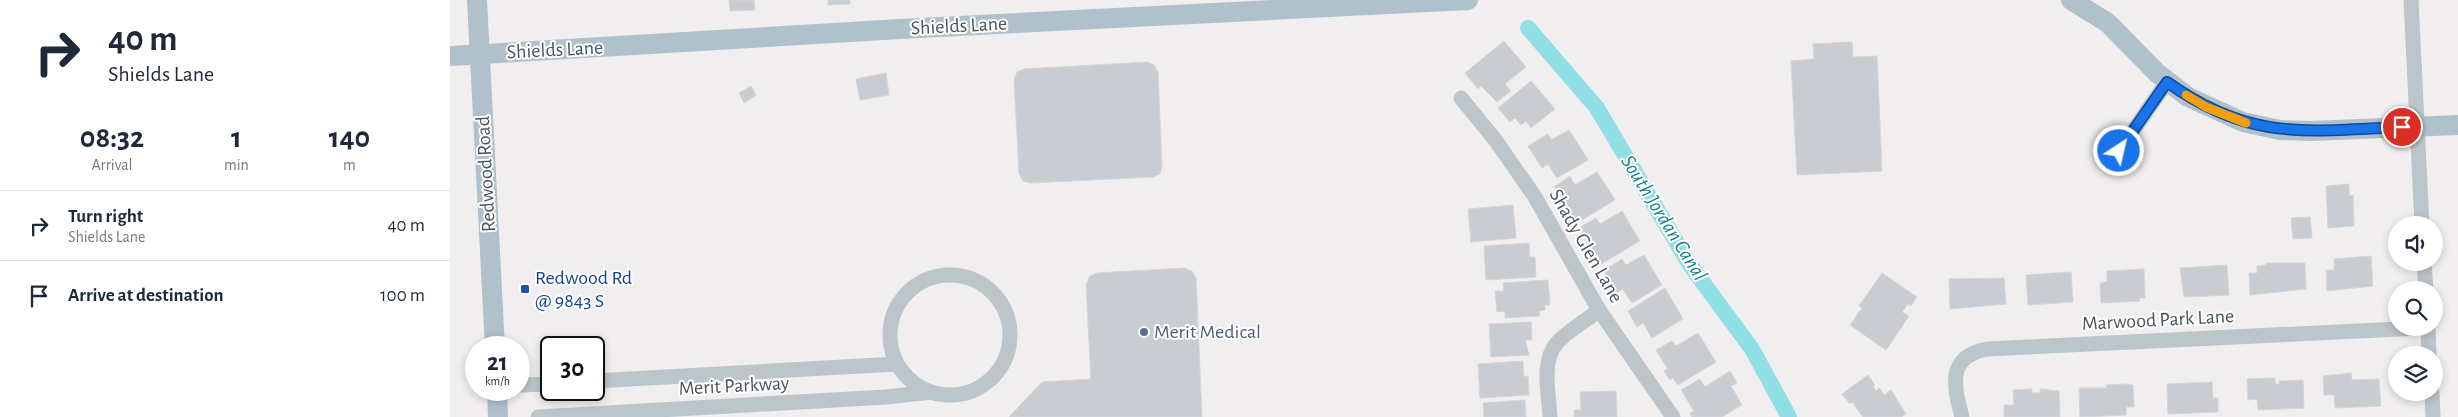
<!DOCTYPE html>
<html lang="en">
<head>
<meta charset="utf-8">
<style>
	:root { --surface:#fff; --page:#f2f2f3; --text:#1f2937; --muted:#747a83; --line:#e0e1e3 }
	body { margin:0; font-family:"Alegreya Sans",sans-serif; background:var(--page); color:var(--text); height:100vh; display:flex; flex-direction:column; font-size:19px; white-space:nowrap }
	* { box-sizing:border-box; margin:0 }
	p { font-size:16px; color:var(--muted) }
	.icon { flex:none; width:28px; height:28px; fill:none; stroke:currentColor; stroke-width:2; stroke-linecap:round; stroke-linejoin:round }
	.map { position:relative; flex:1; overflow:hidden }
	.sheet { display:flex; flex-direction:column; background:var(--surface); width:450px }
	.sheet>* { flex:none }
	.top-card { background:#fff; color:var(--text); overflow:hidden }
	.buttons { position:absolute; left:1938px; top:216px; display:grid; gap:10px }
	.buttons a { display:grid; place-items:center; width:55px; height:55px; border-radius:50%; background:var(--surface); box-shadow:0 2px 8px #0003; font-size:25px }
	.speed { position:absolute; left:15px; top:336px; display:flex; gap:10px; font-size:25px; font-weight:700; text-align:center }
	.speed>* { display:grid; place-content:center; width:65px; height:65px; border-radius:50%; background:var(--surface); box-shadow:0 2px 8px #0003; line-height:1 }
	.speed small { font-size:12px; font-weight:400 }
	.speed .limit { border:2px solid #111; border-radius:8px; background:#fff; color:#111 }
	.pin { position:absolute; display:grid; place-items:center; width:42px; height:42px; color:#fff; margin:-21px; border:2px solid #fff; border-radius:50%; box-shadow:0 1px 5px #0007 }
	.me { position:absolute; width:55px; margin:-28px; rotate:35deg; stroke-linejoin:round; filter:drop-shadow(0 0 4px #0008) }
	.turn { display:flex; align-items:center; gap:18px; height:105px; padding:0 25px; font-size:22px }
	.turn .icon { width:65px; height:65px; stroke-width:2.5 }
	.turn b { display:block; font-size:35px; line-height:42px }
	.eta { display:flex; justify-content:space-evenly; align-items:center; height:85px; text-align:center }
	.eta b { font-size:30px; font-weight:600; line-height:35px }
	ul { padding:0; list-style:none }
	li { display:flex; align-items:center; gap:15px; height:70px; padding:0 25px; border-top:1px solid var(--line) }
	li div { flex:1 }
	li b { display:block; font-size:19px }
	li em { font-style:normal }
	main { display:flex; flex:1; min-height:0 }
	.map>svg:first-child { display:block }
</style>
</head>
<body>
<main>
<section class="sheet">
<div class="top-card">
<div class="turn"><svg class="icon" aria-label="right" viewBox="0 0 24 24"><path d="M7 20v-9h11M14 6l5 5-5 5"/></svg><div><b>40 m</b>Shields Lane</div></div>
</div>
<div class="eta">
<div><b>08:32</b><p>Arrival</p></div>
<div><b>1</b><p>min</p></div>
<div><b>140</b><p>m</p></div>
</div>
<ul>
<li><svg class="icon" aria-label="right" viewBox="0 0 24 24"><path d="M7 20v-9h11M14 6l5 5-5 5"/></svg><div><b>Turn right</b><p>Shields Lane</p></div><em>40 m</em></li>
<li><svg class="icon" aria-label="arrive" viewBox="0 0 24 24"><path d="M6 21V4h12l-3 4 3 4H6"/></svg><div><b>Arrive at destination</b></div><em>100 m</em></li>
</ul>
</section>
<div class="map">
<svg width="2008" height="417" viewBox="0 0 2008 417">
	<rect width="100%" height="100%" fill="#f1eeef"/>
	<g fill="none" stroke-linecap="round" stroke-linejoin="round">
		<polyline stroke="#90dfe5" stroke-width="16" points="1078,28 1147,108 1240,265 1302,349 1339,417"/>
	</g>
	<g fill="#c9ccd1" stroke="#d3d5d9">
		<polygon points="279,0 304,0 305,10 280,11"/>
		<polygon points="378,0 400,0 400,4 378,5"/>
		<polygon points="1054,41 1076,67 1055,84 1061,91 1047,102 1031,86 1028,89 1015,73"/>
		<polygon points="1402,42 1403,57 1427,56 1432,171 1347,175 1341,61 1364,59 1363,44"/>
		<polygon points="697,62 704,65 708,72 712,166 710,174 703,177 580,183 573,181 569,173 564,80 567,72 574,69"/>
		<polygon points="436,73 439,95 410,100 406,79"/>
		<polygon points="1081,81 1105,109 1081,128 1076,121 1071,125 1065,118 1060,122 1048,108"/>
		<polygon points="301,86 306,95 294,103 289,93"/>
		<polygon points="1119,130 1138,160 1107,178 1098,164 1092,168 1078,146 1098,134 1101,140"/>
		<polygon points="1147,172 1165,200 1122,226 1112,209 1116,207 1104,187 1120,176 1125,185"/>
		<polygon points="1899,184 1899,196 1903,195 1904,226 1878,228 1876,186"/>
		<polygon points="1063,205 1066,238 1021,242 1018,209"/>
		<polygon points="1172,211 1190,241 1151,264 1129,228 1146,218 1150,224"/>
		<polygon points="1860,217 1862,238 1843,239 1841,218"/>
		<polygon points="1079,243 1080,257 1085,257 1086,277 1036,280 1034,246"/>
		<polygon points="1194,255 1212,285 1182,303 1173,289 1166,293 1153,271 1172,259 1176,265"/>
		<polygon points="1921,256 1923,286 1877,291 1876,270 1884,270 1884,259"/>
		<polygon points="1816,263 1855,263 1856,289 1800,295 1799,273 1807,273 1807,266 1816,265"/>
		<polygon points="1777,265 1779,295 1734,297 1730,268"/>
		<polygon points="734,268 742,271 746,278 752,417 559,417 592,382 641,379 636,285 639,277 647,273"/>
		<polygon points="1694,269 1695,298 1689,298 1690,301 1651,303 1650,283 1657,282 1657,271"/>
		<polygon points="1621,272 1623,302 1578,305 1576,275"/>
		<polygon points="1432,273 1467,297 1461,306 1458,304 1452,312 1459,316 1436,350 1400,325 1412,308 1409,306"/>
		<polygon points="1554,278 1556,304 1500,309 1499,279"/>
		<polygon points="1098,280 1100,305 1095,305 1095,310 1089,311 1090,316 1055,318 1055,311 1047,312 1045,291 1054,291 1053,283"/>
		<polygon points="1215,288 1233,319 1202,338 1193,323 1187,327 1178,311"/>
		<polygon points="1081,322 1082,340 1075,340 1079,355 1041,357 1039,324"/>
		<polygon points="1248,333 1266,362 1228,385 1223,378 1220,380 1214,371 1218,369 1206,350 1222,341 1226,346"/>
		<polygon points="1073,361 1074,377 1078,376 1079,395 1030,398 1028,364"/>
		<polygon points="1280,371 1287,383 1281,386 1292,405 1272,417 1242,417 1240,413 1244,411 1231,390 1250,379 1255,387"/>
		<polygon points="1901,373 1902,380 1929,379 1931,406 1885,408 1884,395 1874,395 1873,376"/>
		<polygon points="1418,375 1425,385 1423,386 1426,391 1429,388 1434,395 1441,390 1456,414 1451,417 1413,417 1402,402 1400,404 1392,394"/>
		<polygon points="1825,378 1825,384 1830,384 1829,381 1853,380 1854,408 1808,410 1807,399 1798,400 1797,379"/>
		<polygon points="1762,382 1763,398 1768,398 1768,412 1718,414 1717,384"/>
		<polygon points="1675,384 1683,385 1684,407 1676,407 1676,415 1630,417 1629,388 1657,388 1656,385"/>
		<polygon points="1582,389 1582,393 1590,393 1590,389 1609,391 1610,417 1554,417 1554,405 1564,405 1563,390"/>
		<polygon points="1166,391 1167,417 1124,417 1124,410 1131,410 1130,392"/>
		<polygon points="1075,400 1076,417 1034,417 1033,403"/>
	</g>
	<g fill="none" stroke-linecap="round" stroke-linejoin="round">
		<g stroke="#bbc5ca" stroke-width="15">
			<polyline points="1961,0 1972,225"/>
			<polyline points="1011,98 1046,141 1085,197 1149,310 1223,417"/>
			<polyline points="1669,151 1717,82"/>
			<polyline points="1974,262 1976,290"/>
			<circle cx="500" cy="335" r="60"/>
			<polyline points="1978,328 1979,355"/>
			<polyline points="144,381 447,364"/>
			<polyline points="69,385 101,384"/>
			<polyline points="1982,392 1983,417"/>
			<polyline points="88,417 436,397 481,392"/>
			<path d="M 1100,417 C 1099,395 1091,362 1106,344 C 1117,331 1136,321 1149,310"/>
			<path d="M 1512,417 C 1504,386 1496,357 1537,349 L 1969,328"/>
		</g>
		<g stroke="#b0c1cb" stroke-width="20">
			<polyline points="27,0 45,348"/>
			<polyline points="1621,0 1658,23 1707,73 1738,97 1793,122 1830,130 1861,131 2008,125"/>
			<polyline points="0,56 450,29 1018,0"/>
			<polyline points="47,390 48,417"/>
		</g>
	</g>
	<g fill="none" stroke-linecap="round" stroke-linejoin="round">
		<g stroke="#114b97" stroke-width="12">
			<path id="route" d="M 1669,151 L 1717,82 C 1801,142 1856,131 1952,127"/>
		</g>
		<use href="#route" stroke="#1a73e8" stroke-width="9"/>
		<polyline stroke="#f59e0b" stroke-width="9" points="1736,95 1756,107 1796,123"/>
	</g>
	<rect fill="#1a4fb4" stroke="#fff" stroke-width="2" x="70" y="284" width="10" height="10" rx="2.5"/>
	<circle fill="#5c6f8a" stroke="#fff" stroke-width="2" cx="694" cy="332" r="5"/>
	<g text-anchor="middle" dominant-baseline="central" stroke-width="4" stroke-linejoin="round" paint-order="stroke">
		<g font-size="20" fill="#48545a" stroke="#fff">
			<text transform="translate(509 26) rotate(-3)">Shields Lane</text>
			<text transform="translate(105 50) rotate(-3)">Shields Lane</text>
			<text transform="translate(36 174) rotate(-93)">Redwood Road</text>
			<text transform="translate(1136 246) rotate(60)">Shady Glen Lane</text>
			<text transform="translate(1708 320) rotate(-3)">Marwood Park Lane</text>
			<text transform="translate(284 386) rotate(-3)">Merit Parkway</text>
		</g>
		<g font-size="20" fill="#164399" stroke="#fff" text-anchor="start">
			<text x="85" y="278">Redwood Rd<tspan x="85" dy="23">@ 9843 S</tspan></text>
		</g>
		<g font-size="20" fill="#4e5e75" stroke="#fff" text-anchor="start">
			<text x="704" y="332">Merit Medical</text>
		</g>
		<g font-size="21" font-style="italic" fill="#168089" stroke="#fff">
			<text transform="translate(1214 218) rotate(58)">South Jordan Canal</text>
		</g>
	</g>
</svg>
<div class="buttons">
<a><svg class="icon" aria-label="sound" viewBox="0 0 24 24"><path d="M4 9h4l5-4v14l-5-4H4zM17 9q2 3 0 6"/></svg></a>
<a><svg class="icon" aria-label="search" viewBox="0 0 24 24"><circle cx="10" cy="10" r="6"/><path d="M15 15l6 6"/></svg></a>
<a><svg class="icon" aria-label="layers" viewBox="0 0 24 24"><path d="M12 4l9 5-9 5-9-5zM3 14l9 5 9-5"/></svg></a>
</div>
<div class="speed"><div>21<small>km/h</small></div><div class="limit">30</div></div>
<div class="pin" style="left:1952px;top:127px;background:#d93025"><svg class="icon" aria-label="arrive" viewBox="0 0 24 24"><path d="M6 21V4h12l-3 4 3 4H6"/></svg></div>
<svg class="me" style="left:1669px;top:151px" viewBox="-20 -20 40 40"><circle r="17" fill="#1a73e8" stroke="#fff" stroke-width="3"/><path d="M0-11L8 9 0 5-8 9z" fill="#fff"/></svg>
</div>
</main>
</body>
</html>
